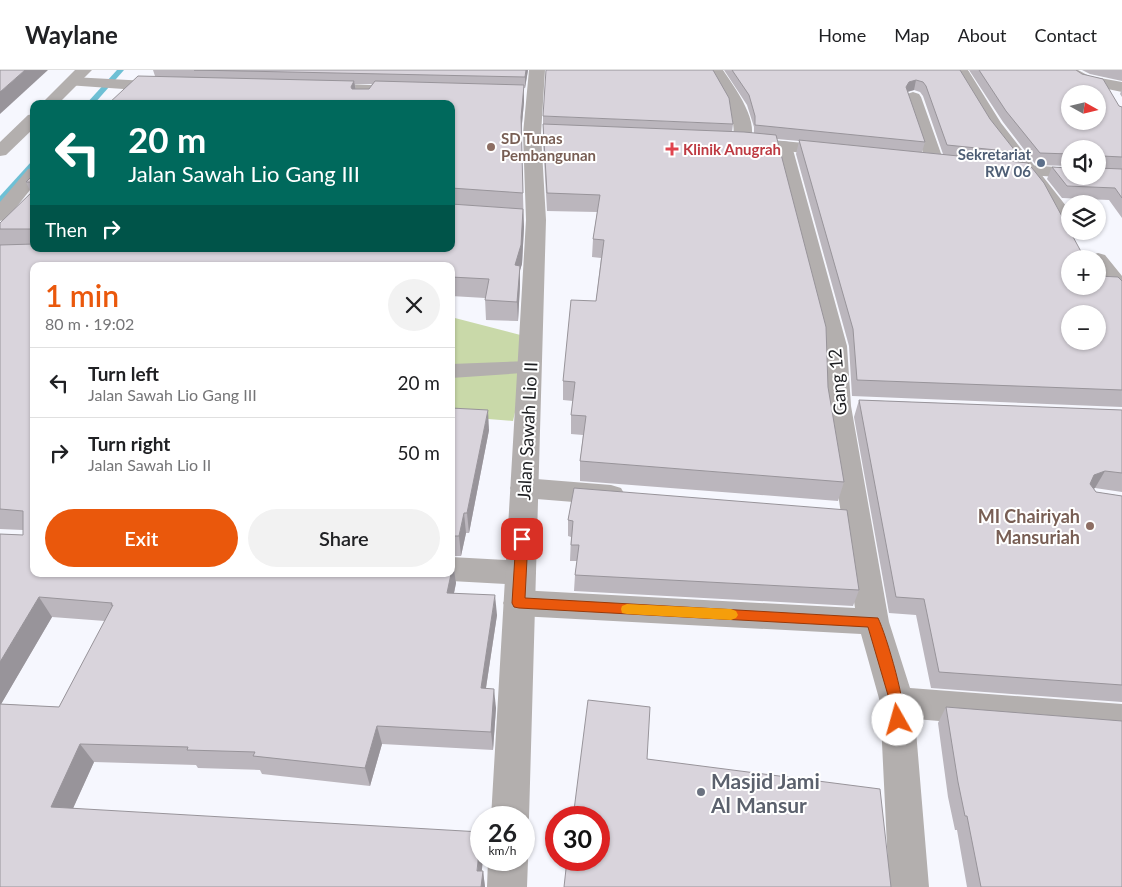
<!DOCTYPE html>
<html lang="en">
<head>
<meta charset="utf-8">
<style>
	:root { --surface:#fff; --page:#f2f2f2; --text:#202124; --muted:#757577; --line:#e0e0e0; --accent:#ea580c }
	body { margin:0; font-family:Lato,sans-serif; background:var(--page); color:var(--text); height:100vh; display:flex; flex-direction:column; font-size:19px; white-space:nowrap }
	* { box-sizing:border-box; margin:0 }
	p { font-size:16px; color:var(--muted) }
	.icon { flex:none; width:28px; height:28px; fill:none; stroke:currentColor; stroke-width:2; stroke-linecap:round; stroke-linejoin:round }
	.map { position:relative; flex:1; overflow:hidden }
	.details { position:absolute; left:30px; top:192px; width:425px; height:315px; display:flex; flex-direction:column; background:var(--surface); border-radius:10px; box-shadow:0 1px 4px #0004 }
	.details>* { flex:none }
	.top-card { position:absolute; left:30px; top:30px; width:425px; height:152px; border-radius:10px; box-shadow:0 1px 4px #0004; background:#00695c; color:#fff; overflow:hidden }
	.needle { width:32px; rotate:98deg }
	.fabs { position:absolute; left:1061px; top:15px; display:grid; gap:10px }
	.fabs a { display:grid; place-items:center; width:45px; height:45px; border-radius:50%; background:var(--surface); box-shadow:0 1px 4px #0004; font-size:25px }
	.speed { position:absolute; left:470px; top:736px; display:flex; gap:10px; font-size:25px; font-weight:700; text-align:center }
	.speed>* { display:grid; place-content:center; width:65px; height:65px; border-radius:50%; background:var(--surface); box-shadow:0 1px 4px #0004; line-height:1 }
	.speed small { font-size:12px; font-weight:400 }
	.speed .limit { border:8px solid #d22; background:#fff; color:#111 }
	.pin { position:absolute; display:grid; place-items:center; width:42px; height:42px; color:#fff; margin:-21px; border-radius:10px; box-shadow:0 2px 8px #0006 }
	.me { position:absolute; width:55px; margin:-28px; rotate:353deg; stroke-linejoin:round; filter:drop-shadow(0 0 4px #0008) }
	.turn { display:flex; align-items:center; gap:18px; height:105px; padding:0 15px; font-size:22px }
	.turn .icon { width:65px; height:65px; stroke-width:2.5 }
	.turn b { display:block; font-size:35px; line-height:42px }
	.then { display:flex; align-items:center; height:48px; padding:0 15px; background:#0003; gap:10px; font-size:19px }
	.round { display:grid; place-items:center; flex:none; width:52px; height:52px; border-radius:26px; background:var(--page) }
	.headline { display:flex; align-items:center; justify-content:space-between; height:85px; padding:0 15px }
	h1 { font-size:30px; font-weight:600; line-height:38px; color:var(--accent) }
	.action { display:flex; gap:10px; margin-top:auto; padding:10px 15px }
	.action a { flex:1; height:58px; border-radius:30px; background:var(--accent); color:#fff; font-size:20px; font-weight:600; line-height:58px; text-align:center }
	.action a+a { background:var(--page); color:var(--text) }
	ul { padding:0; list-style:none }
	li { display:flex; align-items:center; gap:15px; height:70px; padding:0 15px; border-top:1px solid var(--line) }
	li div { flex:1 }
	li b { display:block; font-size:19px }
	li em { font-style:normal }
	header { display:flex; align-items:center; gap:30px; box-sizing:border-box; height:70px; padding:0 25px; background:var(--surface); border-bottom:1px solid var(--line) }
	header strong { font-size:24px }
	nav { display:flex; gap:28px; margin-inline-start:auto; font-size:18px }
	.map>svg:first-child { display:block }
</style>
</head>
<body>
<header>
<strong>Waylane</strong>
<nav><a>Home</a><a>Map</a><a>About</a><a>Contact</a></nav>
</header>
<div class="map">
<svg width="1122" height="817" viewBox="0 0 1122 817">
	<rect width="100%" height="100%" fill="#f6f7fe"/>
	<polygon fill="#c9d9a9" points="451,247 532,268 513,351 451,346"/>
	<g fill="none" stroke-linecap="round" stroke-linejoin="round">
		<g fill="#6ec0d5" fill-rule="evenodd">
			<polygon points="117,0 124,0 94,34 86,34"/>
			<polygon points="31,92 34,92 34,99 3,133 0,134 0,126"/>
		</g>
		<polygon fill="#b3afae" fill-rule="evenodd" points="530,291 537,292 540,297 537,302 451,308 451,294"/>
		<g fill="#b3afae" fill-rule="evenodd">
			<path d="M 619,0 L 723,0 C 734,17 763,54 748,76 L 742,77 L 736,76 L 733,72 C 737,47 725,28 712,7 L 627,5 L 622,3 Z"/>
			<polygon points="952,0 968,0 1001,53 1070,141 1070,160 1063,158 988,59"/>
			<polygon points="1059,0 1078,0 1089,6 1122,12 1122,22 1079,13"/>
			<polygon points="72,7 166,12 172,14 174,17 172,20 166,22 67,15 64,12 67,9"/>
			<polygon points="319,13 371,15 377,17 379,20 371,34 355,34 361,24 313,21 311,18 313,15"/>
			<polygon points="913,22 919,24 921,27 944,92 941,96 935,97 929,96 926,92 905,27 907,24"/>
			<polygon points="783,71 789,72 792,76 847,276 851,336 889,552 910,618 1122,634 1122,666 915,649 929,817 889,817 880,632 861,564 519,546 508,542 503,533 508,524 519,520 855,538 825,336 823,276 774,76 777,72"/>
			<polygon points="34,98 34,115 7,149 0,151 0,132 28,99"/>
			<polygon points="1098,183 1105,185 1122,206 1122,227 1114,225 1098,202 1098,189 1088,189 1091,185"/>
			<polygon points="524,408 611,415 621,418 625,425 621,432 611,435 524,428 514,425 510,418 514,411"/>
			<polygon points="451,487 521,491 532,495 536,503 532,511 521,515 451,511 440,507 438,504 451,504"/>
		</g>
		<g fill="#b3afae" fill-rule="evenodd">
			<polygon points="75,0 92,0 58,34 41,34"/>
			<polygon points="529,0 545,0 541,64 546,150 529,748 524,760 524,748 491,748 526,150 523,64"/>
			<polygon points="34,44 34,58 6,85 0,86 0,72 28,45"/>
			<polygon points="741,67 835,76 841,77 844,81 841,85 835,86 735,76 732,72 735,68"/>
			<polygon points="997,93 1070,98 1070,106 1077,106 1070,108 991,102 988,98 991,94"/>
			<polygon points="524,781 528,790 527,817 487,817 488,790 524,790"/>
		</g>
	</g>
	<g fill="#bbb6bd" fill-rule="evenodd">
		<path d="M 153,0 L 528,0 L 525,18 L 524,18 L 524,32 L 521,64 L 524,157 L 522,194 L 520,200 L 520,215 L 518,251 L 486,250 L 485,228 L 451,226 L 451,196 L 34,196 L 34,504 L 453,493 L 456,513 L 454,523 L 497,545 L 486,618 L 496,638 L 493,680 L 382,674 L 370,716 L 262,704 L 260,700 L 198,698 L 196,695 L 94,692 L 73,738 L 483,801 L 485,817 L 0,817 L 0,464 L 23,465 L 23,460 L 0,459 L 0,153 L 31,123 L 26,112 L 34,104 L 34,179 L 451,179 L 451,34 L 155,6 ZM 355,14 L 372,14 L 369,19 L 356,19 ZM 52,547 L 105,551 L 59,637 L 1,634 Z"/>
		<path d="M 724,0 L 960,0 L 990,49 L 1016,82 L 1012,91 L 1070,216 L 1122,211 L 1122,337 L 852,326 L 849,276 L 796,84 L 799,71 L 777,69 L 828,317 L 844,412 L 838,431 L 580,411 L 580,391 L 583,365 L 571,364 L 571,345 L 573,331 L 563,330 L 563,311 L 596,231 L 601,188 L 592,187 L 593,169 L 597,142 L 547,141 L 543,71 L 543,46 L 733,54 L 732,62 L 754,63 L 754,57 L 747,35 ZM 914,20 L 920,22 L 923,26 L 943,84 L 922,82 L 925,72 L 908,22 Z"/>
		<polygon points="969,0 1076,0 1119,36 1122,37 1122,99 1099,98 1122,99 1122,148 1109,130 1062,128 1047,109 1052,97 1098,106 1098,79 1070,79 1070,96 1036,95 1003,52"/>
		<polygon points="1082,0 1122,0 1122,11 1090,4"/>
		<polygon points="1122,19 1122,27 1120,24"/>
		<polygon points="859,330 1122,340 1122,422 1095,418 1094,419 1096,422 1122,426 1122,632 931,618 916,545 889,543 854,347"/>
		<polygon points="451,338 489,360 469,463 466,463 461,486 451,486"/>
		<polygon points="574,418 859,520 853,536 574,521 575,505 577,491 570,491 571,467 568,466 568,450"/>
		<polygon points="946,637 1122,817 967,817 957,760 955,760 948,727 938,653"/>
	</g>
	<g fill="#98949a">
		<polygon points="25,0 48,0 0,44 0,22"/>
		<polygon points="526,0 528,0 525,18 525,7"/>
		<polygon points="916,10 914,20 906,22 906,17 909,12"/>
		<polygon points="354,11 357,27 351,17"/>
		<polygon points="524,15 524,32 521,64 521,47"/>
		<polygon points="523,139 524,157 522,194 520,200 520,215 518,251 515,195"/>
		<polygon points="488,340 489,360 469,463 467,443"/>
		<polygon points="1105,401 1095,418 1084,422 1094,405"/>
		<polygon points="464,443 466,463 461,486 459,466"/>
		<polygon points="453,493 456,513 450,542 447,523"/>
		<polygon points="495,525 497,545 483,637 481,618"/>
		<polygon points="39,527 52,547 0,636 0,592"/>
		<polygon points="494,619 496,638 493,680 491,662"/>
		<polygon points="377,656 382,674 370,716 365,698"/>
		<polygon points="80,674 94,692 66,754 51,737"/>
		<polygon points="481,766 481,790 483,790 480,817 477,801"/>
		<polygon points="483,801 485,817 481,817"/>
	</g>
	<g fill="#d9d4dc" stroke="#98949a" fill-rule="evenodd">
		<polygon points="0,0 25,0 0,22"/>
		<polygon points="194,0 526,0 525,7"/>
		<polygon points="546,0 713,0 729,28 733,54 543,46"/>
		<polygon points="732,0 960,0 990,49 1016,82 947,75 926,16 923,12 916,10 909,12 906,17 925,72 755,55 755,46 749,25"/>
		<path d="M 979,0 L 1076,0 L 1082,4 L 1103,9 L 1119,36 L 1122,37 L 1122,87 L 1102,86 L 1101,93 L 1098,93 L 1098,79 L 1070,79 L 1070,84 L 1040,83 L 1006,41 ZM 1070,24 L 1098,24 L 1098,51 L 1070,51 Z"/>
		<polygon points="138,6 354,11 351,17 352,19 369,19 375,11 524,15 521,47 523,123 451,118 451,34 108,34"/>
		<polygon points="543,54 744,62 776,65 826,257 828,317 844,412 580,391 586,346 571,345 575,312 563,311 571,230 596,231 604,170 593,169 600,125 547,123"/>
		<path d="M 799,70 L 1028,93 L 1044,113 L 1085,189 L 1070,189 L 1070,216 L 1098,216 L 1098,206 L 1118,207 L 1122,211 L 1122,320 L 857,310 L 853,259 ZM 1070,244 L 1098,244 L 1098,271 L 1070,271 Z"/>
		<polygon points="1052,97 1070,98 1070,106 1098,106 1098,98 1122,99 1122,128 1115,118 1067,116"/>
		<polygon points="34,104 34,112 26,112"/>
		<polygon points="34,120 34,159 0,159 0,153"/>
		<polygon points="451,134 523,139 521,175 515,195 520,196 517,232 485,230 489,209 451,207 451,196 276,196 237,194 235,196 34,196 34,504 451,504 447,523 495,525 481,618 494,619 491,662 377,656 365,698 253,686 255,682 187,680 188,677 80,674 51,737 481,762 477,801 483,801 481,817 0,817 0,634 59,637 113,535 111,535 112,533 39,527 0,592 0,464 23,465 23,441 0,439 0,175 34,174 34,179 451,179"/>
		<polygon points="859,330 1122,340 1122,403 1105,401 1094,405 1090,414 1096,422 1122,426 1122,615 939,602 924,529 896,527"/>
		<polygon points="451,338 488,340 467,443 464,443 459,466 451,466"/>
		<polygon points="574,418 847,440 859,520 575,505 579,475 571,475 573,451 568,450"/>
		<polygon points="451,493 453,493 451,504"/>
		<polygon points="588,630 650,637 647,689 880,719 891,817 564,817 567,790 599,790 599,748 573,748"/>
		<polygon points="946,637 1122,651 1122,817 981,817 967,746 965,746 958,712"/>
	</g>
	<path fill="#ea580c" stroke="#983908" d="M 522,464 L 526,466 L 528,469 L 525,528 L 878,548 C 886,564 909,641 903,655 L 898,657 L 893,655 L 890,632 L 868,557 L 519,538 L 514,537 L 512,533 L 516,469 L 518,466 Z"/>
	<polygon fill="#f59e0b" points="627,534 731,539 736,541 738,545 736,548 731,550 627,544 622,543 621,539 622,536"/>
	<g fill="#8d6e63" stroke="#fff" stroke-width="2">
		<circle cx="491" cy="77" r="5"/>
		<circle cx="1090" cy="456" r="5"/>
	</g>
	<path fill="#e0444e" stroke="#fff" stroke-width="2" d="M669.5 71.5h5v5h5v5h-5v5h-5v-5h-5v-5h5z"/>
	<circle fill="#5c6f8a" stroke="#fff" stroke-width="2" cx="1041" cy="93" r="5"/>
	<circle fill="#6b7280" stroke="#fff" stroke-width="2" cx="701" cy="722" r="5"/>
	<g text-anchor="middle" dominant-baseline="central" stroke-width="4" stroke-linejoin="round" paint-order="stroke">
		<g font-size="15" font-weight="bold" fill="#785e54" stroke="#fff" text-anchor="start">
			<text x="501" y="68">SD Tunas<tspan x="501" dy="17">Pembangunan</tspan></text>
		</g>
		<g font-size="15" font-weight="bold" fill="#be3a42" stroke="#fff" text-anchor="start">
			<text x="683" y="79">Klinik Anugrah</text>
		</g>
		<g font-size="15" font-weight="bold" fill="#4e5e75" stroke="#fff" text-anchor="end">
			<text x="1031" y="84">Sekretariat<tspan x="1031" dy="17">RW 06</tspan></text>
		</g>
		<g font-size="18" fill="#1d1e21" stroke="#fff">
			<text transform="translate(837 312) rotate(-95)">Gang 12</text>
			<text transform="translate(527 361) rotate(-87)">Jalan Sawah Lio II</text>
		</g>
		<g font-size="18" font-weight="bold" fill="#785e54" stroke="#fff" text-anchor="end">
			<text x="1080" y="446">MI Chairiyah<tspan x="1080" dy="21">Mansuriah</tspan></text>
		</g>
		<g font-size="21" font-weight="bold" fill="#5b616d" stroke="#fff" text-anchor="start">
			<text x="711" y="710">Masjid Jami<tspan x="711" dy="24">Al Mansur</tspan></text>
		</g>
	</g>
</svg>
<div class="fabs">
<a><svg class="needle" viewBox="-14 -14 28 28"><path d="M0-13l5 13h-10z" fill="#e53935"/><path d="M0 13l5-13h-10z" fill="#757577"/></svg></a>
<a><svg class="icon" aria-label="sound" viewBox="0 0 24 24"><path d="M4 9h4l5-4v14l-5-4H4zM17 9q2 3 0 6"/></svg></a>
<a><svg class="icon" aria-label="layers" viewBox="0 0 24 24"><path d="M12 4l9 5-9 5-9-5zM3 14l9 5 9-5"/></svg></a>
<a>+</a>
<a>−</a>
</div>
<div class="speed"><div>26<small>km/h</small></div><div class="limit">30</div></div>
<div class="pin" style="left:522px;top:469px;background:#d93025"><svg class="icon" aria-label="arrive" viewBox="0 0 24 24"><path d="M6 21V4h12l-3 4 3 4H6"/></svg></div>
<svg class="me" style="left:898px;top:650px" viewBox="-20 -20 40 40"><circle r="19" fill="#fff"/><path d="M0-13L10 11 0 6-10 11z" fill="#ea580c"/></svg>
<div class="top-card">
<div class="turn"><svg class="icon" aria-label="left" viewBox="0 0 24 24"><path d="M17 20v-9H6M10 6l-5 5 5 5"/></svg><div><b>20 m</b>Jalan Sawah Lio Gang III</div></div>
<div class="then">Then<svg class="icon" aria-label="right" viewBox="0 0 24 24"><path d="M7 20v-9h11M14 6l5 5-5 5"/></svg></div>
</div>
<section class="details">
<div class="headline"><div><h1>1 min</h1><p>80 m · 19:02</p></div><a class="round"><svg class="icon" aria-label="close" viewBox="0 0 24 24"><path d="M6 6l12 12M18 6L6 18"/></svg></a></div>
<ul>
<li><svg class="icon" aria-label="left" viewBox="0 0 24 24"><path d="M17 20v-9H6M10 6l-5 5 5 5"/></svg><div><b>Turn left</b><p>Jalan Sawah Lio Gang III</p></div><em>20 m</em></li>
<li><svg class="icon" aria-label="right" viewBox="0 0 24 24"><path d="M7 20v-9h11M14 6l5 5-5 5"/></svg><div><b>Turn right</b><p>Jalan Sawah Lio II</p></div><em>50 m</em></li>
</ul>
<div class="action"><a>Exit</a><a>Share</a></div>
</section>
</div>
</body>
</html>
